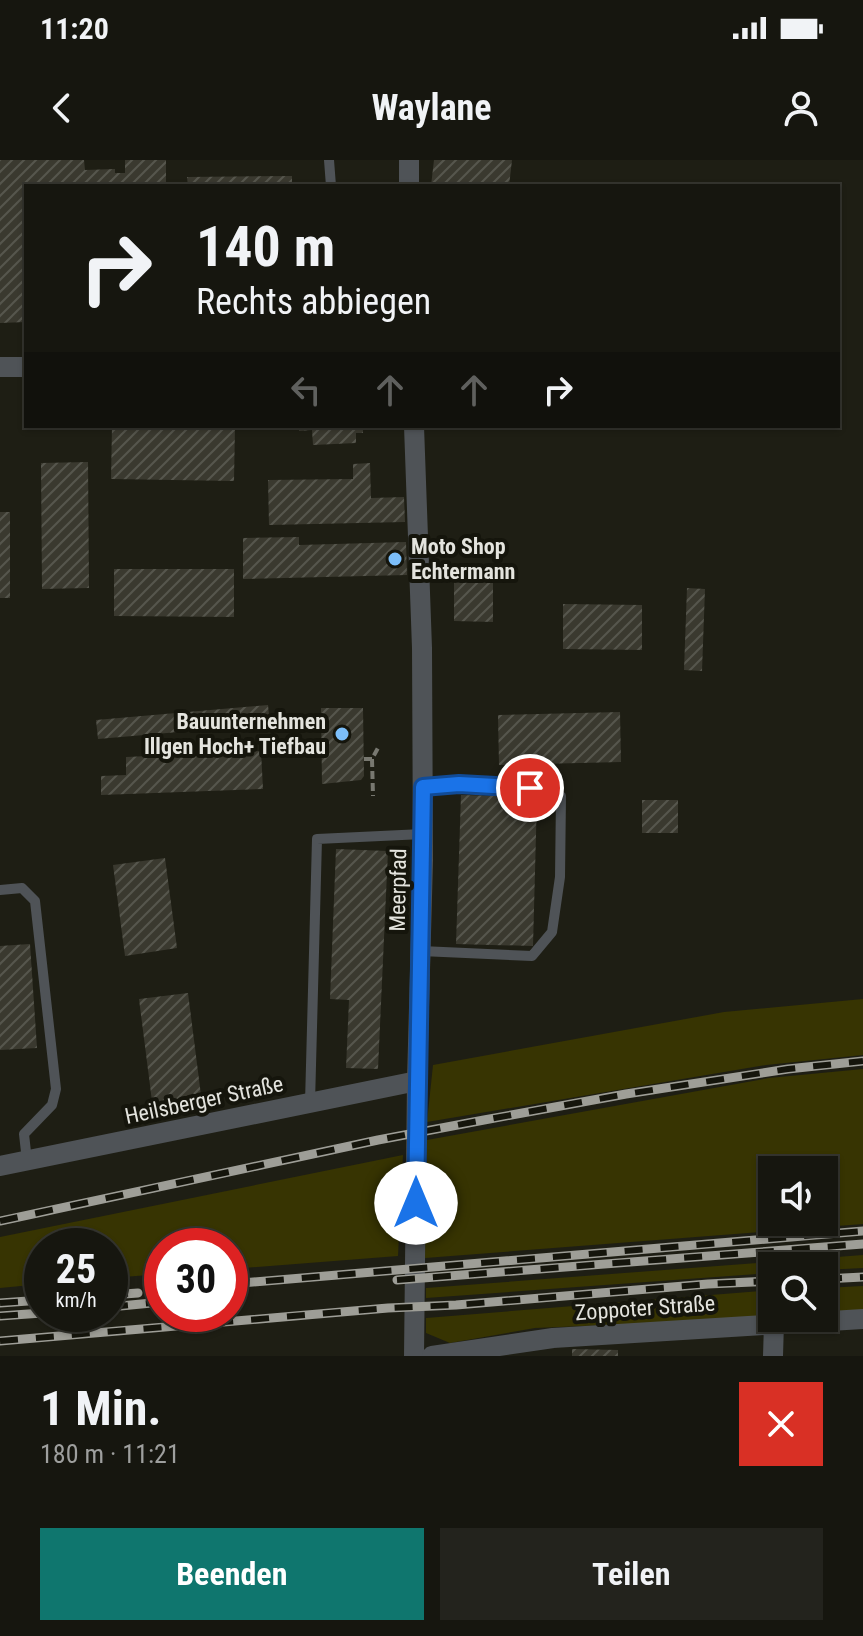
<!DOCTYPE html>
<html lang="de">
<head>
<meta charset="utf-8">
<style>
	:root { --surface:#16160f; --page:#23231d; --text:#f1f3f6; --muted:#9e9f9e; --line:#35352f; --accent:#0f766e }
	body { margin:0; font-family:"Roboto Condensed",sans-serif; background:var(--page); color:var(--text); height:100vh; display:flex; flex-direction:column; font-size:30px; white-space:nowrap }
	* { box-sizing:border-box; margin:0 }
	p { font-size:26px; color:var(--muted) }
	.icon { flex:none; width:44px; height:44px; fill:none; stroke:currentColor; stroke-width:2; stroke-linecap:round; stroke-linejoin:round }
	.map { position:relative; height:1196px; overflow:hidden }
	.sheet { display:flex; flex-direction:column; background:var(--surface); flex:1 }
	.sheet>* { flex:none }
	.hud { position:absolute; left:24px; top:24px; width:816px; height:244px; border-radius:0px; box-shadow:0 2px 6px #0004,0 0 0 2px var(--line); background:#16160f; color:var(--text); overflow:hidden }
	.fabs { position:absolute; left:758px; top:996px; display:grid; gap:16px }
	.fabs a { display:grid; place-items:center; width:80px; height:80px; border-radius:0px; background:var(--surface); box-shadow:0 2px 6px #0004,0 0 0 2px var(--line); font-size:40px }
	.speed { position:absolute; left:24px; top:1068px; display:flex; gap:16px; font-size:40px; font-weight:700; text-align:center }
	.speed>* { display:grid; place-content:center; width:104px; height:104px; border-radius:50%; background:var(--surface); box-shadow:0 2px 6px #0004,0 0 0 2px var(--line); line-height:1 }
	.speed small { font-size:20px; font-weight:400 }
	.speed .limit { border:12px solid #d22; background:#fff; color:#111 }
	.pin { position:absolute; display:grid; place-items:center; width:68px; height:68px; color:#fff; margin:-34px; border:4px solid #fff; border-radius:50%; box-shadow:0 2px 8px #0007 }
	.me { position:absolute; width:88px; margin:-44px; rotate:0deg; stroke-linejoin:round; filter:drop-shadow(0 0 6px #0008) }
	.turn { display:flex; align-items:center; gap:28px; height:168px; padding:0 40px; font-size:36px }
	.turn .icon { width:104px; height:104px; stroke-width:2.5 }
	.turn b { display:block; font-size:56px; line-height:68px }
	.lanes { display:flex; align-items:center; height:76px; padding:0 40px; background:#0003; justify-content:center; gap:40px; direction:ltr }
	.lanes .off { opacity:.35 }
	.round { display:grid; place-items:center; flex:none; width:84px; height:84px; border-radius:0px; background:var(--page) }
	.head { display:flex; align-items:center; justify-content:space-between; height:136px; padding:0 40px }
	h1 { font-size:48px; font-weight:700; line-height:60px }
	.primary-button { display:flex; gap:16px; margin-top:auto; padding:16px 40px }
	.primary-button a { flex:1; height:92px; border-radius:0px; background:var(--accent); color:#fff; font-size:32px; font-weight:700; line-height:92px; text-align:center }
	.primary-button a+a { background:var(--page); color:var(--text) }
	.status { display:flex; justify-content:space-between; align-items:center; height:56px; padding:0 40px; background:var(--surface); direction:ltr }
	.status svg { height:22px; fill:currentColor }
	header { display:flex; justify-content:space-between; align-items:center; height:104px; padding:0 40px; background:var(--surface); font-size:36px; font-weight:700 }
	.map>svg:first-child { display:block }
</style>
</head>
<body>
<div class="status"><b>11:20</b><svg viewBox="0 0 49 12"><path d="M0 12V9h3v3zM5 12V6h3v6zM10 12V3h3v9zM15 12V0h3v12zM26 1h20v11H26zM47 4h2v5h-2z"/></svg></div>
<header><svg class="icon" aria-label="back" viewBox="0 0 24 24"><path d="M15 5l-7 7 7 7"/></svg>Waylane<svg class="icon" aria-label="person" viewBox="0 0 24 24"><circle cx="12" cy="8" r="4"/><path d="M4 21q1-7 8-7t8 7"/></svg></header>
<div class="map">
<svg width="863" height="1196" viewBox="0 0 863 1196">
	<defs>
		<pattern id="building-hatch" width="6" height="6" patternUnits="userSpaceOnUse" patternTransform="scale(2)"><rect width="6" height="6" fill="#3a392f"/><path d="M-1 1l2-2M0 6l6-6M5 7l2-2" fill="none" stroke="#56564d"/></pattern>
	</defs>
	<rect width="100%" height="100%" fill="#1e1e14"/>
	<g fill="#373402" fill-rule="evenodd">
		<polygon points="863,839 863,895 766,905 427,962 433,905 724,852"/>
		<path d="M 863,909 L 863,1064 L 425,1098 L 427,980 L 769,918 ZM 772,1010 L 824,1010 L 824,1062 L 772,1062 Z"/>
		<polygon points="403,995 398,1096 230,1109 230,1086 162,1086 162,1114 110,1118 110,1086 42,1086 42,1124 0,1128 0,1077"/>
		<polygon points="863,1095 863,1108 824,1110 824,1106 772,1106 772,1113 426,1138 426,1128"/>
		<polygon points="863,1126 863,1155 824,1156 824,1128"/>
		<polygon points="772,1130 772,1158 779,1158 535,1168 450,1183 426,1173 426,1158"/>
	</g>
	<g fill="url(#building-hatch)">
		<polygon points="0,0 84,0 85,10 115,9 115,13 125,13 125,0 166,0 166,26 26,26 26,162 0,163"/>
		<polygon points="434,0 512,0 509,26 431,26"/>
		<polygon points="292,16 292,26 188,26 187,17"/>
		<polygon points="112,266 235,266 234,321 111,319"/>
		<polygon points="299,266 363,266 363,273 356,273 356,283 313,285 312,270 299,271"/>
		<polygon points="88,302 89,428 42,429 41,303"/>
		<polygon points="370,303 371,338 404,337 405,362 269,365 268,320 353,319 353,304"/>
		<rect x="0" y="352" width="10" height="86"/>
		<polygon points="299,377 299,385 406,382 407,415 243,419 243,378"/>
		<polygon points="114,409 234,409 234,457 114,456"/>
		<polygon points="454,412 493,412 493,462 454,461"/>
		<polygon points="687,428 705,429 702,511 684,510"/>
		<polygon points="563,444 642,445 642,490 563,489"/>
		<polygon points="268,545 270,564 98,579 96,560"/>
		<polygon points="321,548 363,548 364,616 361,620 322,624"/>
		<polygon points="620,552 621,602 499,605 498,555"/>
		<polygon points="261,591 263,629 101,635 101,616 126,615 126,597"/>
		<polygon points="461,635 537,637 533,786 456,784"/>
		<rect x="642" y="640" width="36" height="33"/>
		<polygon points="336,689 388,691 378,909 346,908 349,840 330,839"/>
		<polygon points="165,698 177,788 125,796 113,705"/>
		<polygon points="30,784 37,888 0,890 0,786"/>
		<polygon points="188,833 202,943 153,949 139,839"/>
		<polygon points="572,1189 618,1190 618,1196 572,1196"/>
	</g>
	<g fill="none" stroke-linecap="round" stroke-linejoin="round">
		<g stroke="#787870" stroke-width="4" stroke-dasharray="8 4" stroke-linecap="butt">
			<polyline points="364,599 372,599 379,586"/>
			<polyline points="372,599 373,636"/>
		</g>
		<g stroke="#4f5357" stroke-width="10">
			<polyline points="329,0 331,26"/>
			<polyline points="0,730 22,728 35,741 56,929 52,945 24,974 27,1001"/>
			<polyline points="421,791 532,796 552,772 560,717 561,636 549,629 459,624 423,627"/>
			<polyline points="310,943 317,679 423,674"/>
		</g>
		<g stroke="#4f5357" stroke-width="20">
			<polyline points="409,0 409,26"/>
			<polyline points="0,207 26,207"/>
			<polyline points="414,266 422,488 423,700 417,921 414,1196"/>
			<polyline points="0,1006 417,921"/>
			<polyline points="432,1196 553,1178 863,1159"/>
			<polyline points="773,1196 774,1163"/>
		</g>
		<g stroke="#9e9e97" stroke-width="9">
			<g id="rail">
				<polyline points="0,1061 378,980 484,960 626,934 788,909 863,901"/>
				<polyline points="824,1119 863,1117"/>
				<polyline points="397,1120 863,1084"/>
				<polyline points="230,1124 863,1071"/>
				<polyline points="110,1135 138,1133"/>
				<polyline points="0,1143 42,1140"/>
				<polyline points="110,1147 162,1142"/>
				<polyline points="0,1156 42,1153"/>
				<polyline points="0,1181 388,1148 456,1145 708,1124 772,1121"/>
			</g>
		</g>
		<use href="#rail" stroke="#15150c" stroke-width="6" stroke-dasharray="18" stroke-linecap="butt"/>
	</g>
	<g fill="none" stroke-linecap="round" stroke-linejoin="round">
		<g stroke="#114b97" stroke-width="20">
			<polyline id="route" points="416,1043 423,627 459,624 530,628"/>
		</g>
		<use href="#route" stroke="#1a73e8" stroke-width="14"/>
	</g>
	<g fill="#7cbef9" stroke="#15150c" stroke-width="3">
		<circle cx="395" cy="399" r="8"/>
		<circle cx="342" cy="574" r="8"/>
	</g>
	<g text-anchor="middle" dominant-baseline="central" stroke-width="8" stroke-linejoin="round" paint-order="stroke">
		<g font-size="22" font-weight="bold" fill="#e4e4de" stroke="#15150c" text-anchor="start">
			<text x="411" y="386">Moto Shop<tspan x="411" dy="25">Echtermann</tspan></text>
			<text x="326" y="561" text-anchor="end">Bauunternehmen<tspan x="326" dy="25">Illgen Hoch+ Tiefbau</tspan></text>
		</g>
		<g font-size="22" fill="#e4e4de" stroke="#15150c">
			<text transform="translate(398 730) rotate(-89)">Meerpfad</text>
			<text transform="translate(204 940) rotate(-12)">Heilsberger Straße</text>
			<text transform="translate(645 1148) rotate(-4)">Zoppoter Straße</text>
		</g>
	</g>
</svg>
<div class="fabs">
<a><svg class="icon" aria-label="sound" viewBox="0 0 24 24"><path d="M4 9h4l5-4v14l-5-4H4zM17 9q2 3 0 6"/></svg></a>
<a><svg class="icon" aria-label="search" viewBox="0 0 24 24"><circle cx="10" cy="10" r="6"/><path d="M15 15l6 6"/></svg></a>
</div>
<div class="speed"><div>25<small>km/h</small></div><div class="limit">30</div></div>
<div class="pin" style="left:530px;top:628px;background:#d93025"><svg class="icon" aria-label="arrive" viewBox="0 0 24 24"><path d="M6 21V4h12l-3 4 3 4H6"/></svg></div>
<svg class="me" style="left:416px;top:1043px" viewBox="-20 -20 40 40"><circle r="19" fill="#fff"/><path d="M0-13L10 11 0 6-10 11z" fill="#1a73e8"/></svg>
<div class="hud">
<div class="turn"><svg class="icon" aria-label="right" viewBox="0 0 24 24"><path d="M7 20v-9h11M14 6l5 5-5 5"/></svg><div><b>140 m</b>Rechts abbiegen</div></div>
<div class="lanes"><svg class="icon off" aria-label="left" viewBox="0 0 24 24"><path d="M17 20v-9H6M10 6l-5 5 5 5"/></svg><svg class="icon off" aria-label="ahead" viewBox="0 0 24 24"><path d="M12 20V5M6 11l6-6 6 6"/></svg><svg class="icon off" aria-label="ahead" viewBox="0 0 24 24"><path d="M12 20V5M6 11l6-6 6 6"/></svg><svg class="icon" aria-label="right" viewBox="0 0 24 24"><path d="M7 20v-9h11M14 6l5 5-5 5"/></svg></div>
</div>
</div>
<section class="sheet">
<div class="head"><div><h1>1 Min.</h1><p>180 m · 11:21</p></div><a class="round" style="background:#d93025;color:#fff"><svg class="icon" aria-label="close" viewBox="0 0 24 24"><path d="M6 6l12 12M18 6L6 18"/></svg></a></div>
<div class="primary-button"><a>Beenden</a><a>Teilen</a></div>
</section>
</body>
</html>
